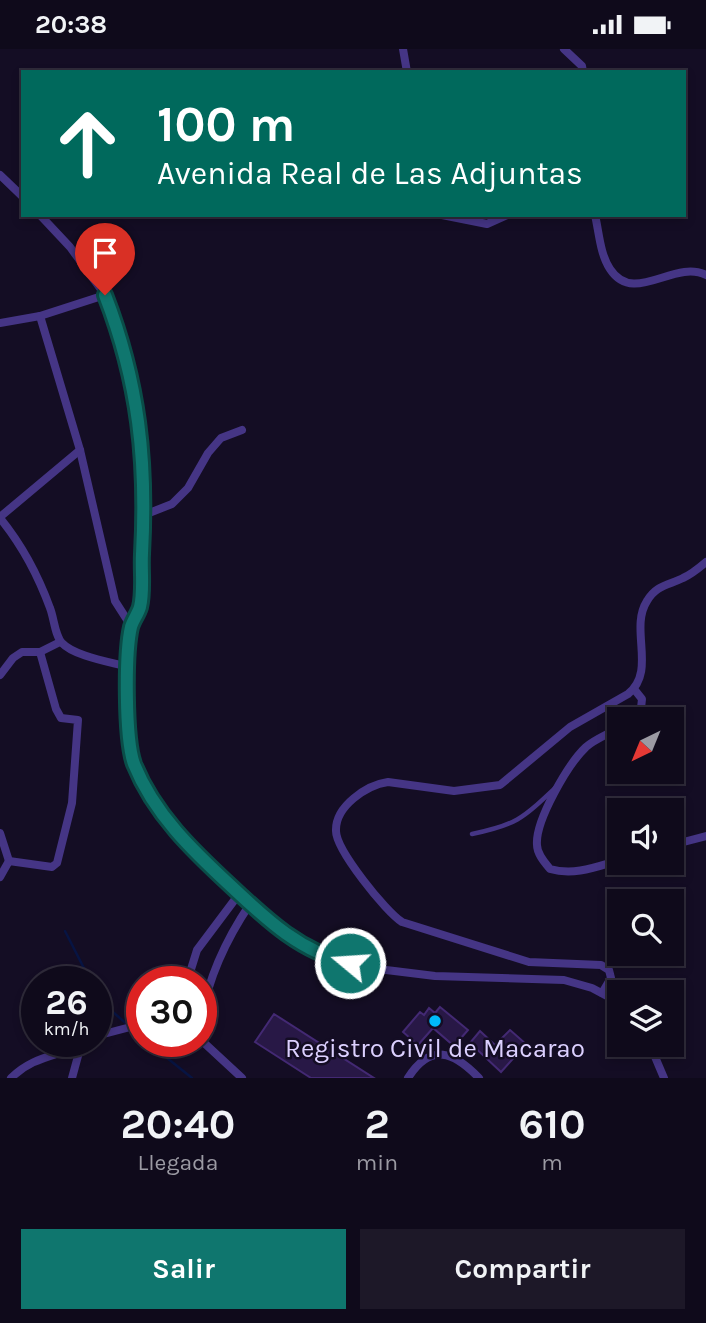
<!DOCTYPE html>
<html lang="es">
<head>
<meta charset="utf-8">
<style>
	:root { --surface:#0f0a1b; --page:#1d1828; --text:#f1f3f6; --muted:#9b9aa3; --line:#2f2b3a; --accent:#0f766e }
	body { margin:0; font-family:Karla,sans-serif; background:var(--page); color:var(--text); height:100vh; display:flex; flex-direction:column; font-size:26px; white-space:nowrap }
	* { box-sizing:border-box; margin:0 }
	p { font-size:23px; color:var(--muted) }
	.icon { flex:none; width:38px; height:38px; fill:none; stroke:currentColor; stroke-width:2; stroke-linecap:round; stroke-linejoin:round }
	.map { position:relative; height:1029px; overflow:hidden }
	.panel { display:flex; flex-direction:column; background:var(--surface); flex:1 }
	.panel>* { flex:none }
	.top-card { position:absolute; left:21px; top:21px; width:665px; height:147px; border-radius:0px; box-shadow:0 4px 10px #0003,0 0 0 2px var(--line); background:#00695c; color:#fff; overflow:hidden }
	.needle { width:46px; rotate:223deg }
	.fabs { position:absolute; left:607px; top:658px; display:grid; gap:14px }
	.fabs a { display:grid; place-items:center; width:77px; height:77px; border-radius:0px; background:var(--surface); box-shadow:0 4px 10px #0003,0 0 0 2px var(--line); font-size:35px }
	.speed { position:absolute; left:21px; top:917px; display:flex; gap:14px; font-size:35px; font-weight:700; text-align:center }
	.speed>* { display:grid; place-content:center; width:91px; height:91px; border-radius:50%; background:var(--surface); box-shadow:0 4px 10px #0003,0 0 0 2px var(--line); line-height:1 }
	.speed small { font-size:18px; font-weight:400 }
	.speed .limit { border:10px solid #d22; background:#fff; color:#111 }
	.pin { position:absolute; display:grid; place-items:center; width:60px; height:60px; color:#fff; margin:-72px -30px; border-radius:50% 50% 50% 0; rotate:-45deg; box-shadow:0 0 7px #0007 }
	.pin .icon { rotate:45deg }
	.me { position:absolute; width:77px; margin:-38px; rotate:288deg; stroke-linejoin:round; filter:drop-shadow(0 0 5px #0008) }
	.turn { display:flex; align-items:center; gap:24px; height:147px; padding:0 21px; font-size:32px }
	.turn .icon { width:91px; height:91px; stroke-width:2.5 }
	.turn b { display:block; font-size:49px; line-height:60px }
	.eta { display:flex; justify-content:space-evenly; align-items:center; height:119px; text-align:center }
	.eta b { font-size:42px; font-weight:700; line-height:49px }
	.cta { display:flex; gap:14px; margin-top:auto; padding:14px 21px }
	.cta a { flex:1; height:80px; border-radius:0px; background:var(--accent); color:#fff; font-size:28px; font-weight:700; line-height:80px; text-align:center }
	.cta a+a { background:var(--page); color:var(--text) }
	.status { display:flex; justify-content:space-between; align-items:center; height:49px; padding:0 35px; background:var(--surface); direction:ltr }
	.status svg { height:19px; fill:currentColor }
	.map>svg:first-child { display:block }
</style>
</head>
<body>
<div class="status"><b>20:38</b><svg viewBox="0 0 49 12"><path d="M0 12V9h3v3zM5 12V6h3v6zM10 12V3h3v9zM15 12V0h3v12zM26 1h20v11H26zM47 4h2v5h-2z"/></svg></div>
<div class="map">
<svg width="706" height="1029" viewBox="0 0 706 1029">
	<rect width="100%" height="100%" fill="#140d24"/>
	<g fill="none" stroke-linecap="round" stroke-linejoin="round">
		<g stroke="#071443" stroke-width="2.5">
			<polyline points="65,882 91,933"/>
			<polyline points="96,944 100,952 142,988"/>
			<polyline points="146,992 192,1029"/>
		</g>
	</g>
	<g fill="#281846" stroke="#432973" stroke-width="2">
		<polygon points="440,958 468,981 454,997 433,979 418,996 403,983 420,963 424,966 429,959 435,964"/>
		<polygon points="274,965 374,1029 311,1029 255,993"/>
		<polygon points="510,981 526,995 501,1023 470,994 480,982 495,996"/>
	</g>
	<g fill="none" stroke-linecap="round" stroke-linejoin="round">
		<path stroke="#453585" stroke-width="4.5" d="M 472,785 C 516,776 522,770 555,739"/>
		<g stroke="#453585" stroke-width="8">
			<polyline points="403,0 407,23"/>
			<polyline points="564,0 582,17 583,23"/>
			<polyline points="0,126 23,148"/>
			<polyline points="40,166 70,198 105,246 121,287 138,369 145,443 140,558 131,577 126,651 133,712 156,756 188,798 239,845 294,892 330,910 370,919 435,927 564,931 592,939 620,954"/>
			<polyline points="442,166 487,175 507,166"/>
			<path d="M 595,166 C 599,183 600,205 610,220 C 634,257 674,210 706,226"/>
			<polyline points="40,267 80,401 115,552 131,577"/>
			<polyline points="0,274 40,267 105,246"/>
			<polyline points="144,466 172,455 188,439 208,404 221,389 242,381"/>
			<polyline points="0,468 80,401"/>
			<path d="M 0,469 C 22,496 38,526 50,559 C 54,569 55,587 62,594 C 74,607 110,613 128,618"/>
			<polyline points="0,626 13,609 22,603 40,603 60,593"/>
			<polyline points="632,670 641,659 642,650 634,640"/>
			<path d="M 620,678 C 609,685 595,690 586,698 C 568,715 535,772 537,796 C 537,805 545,814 550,820 C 574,827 596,818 620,811"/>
			<polyline points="0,784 9,812"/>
			<polyline points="672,796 706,787"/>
			<polyline points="0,828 9,812 52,818 57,814 72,754 78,671 61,669 56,660 40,603"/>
			<polyline points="187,933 197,901 239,845"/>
			<path d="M 602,944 L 611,929 L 609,921 L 601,916 L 529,913 L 402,873 C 386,863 336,801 336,782 C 335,757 367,736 388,733 L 454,742 L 500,736 L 570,678 L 628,645 C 657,622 629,580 647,552 C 656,536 669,536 683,529 C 692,525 699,519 706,513"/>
			<path d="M 201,971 C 208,930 227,889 250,855"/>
			<polyline points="96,987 142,975"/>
			<polyline points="201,991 242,1029"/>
			<polyline points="650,996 664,1029"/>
			<path d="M 11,1029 C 35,1005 61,1008 88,992"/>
			<polyline points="72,1029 81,996"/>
			<path d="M 408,1029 C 431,993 454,1003 479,1029"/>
		</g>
	</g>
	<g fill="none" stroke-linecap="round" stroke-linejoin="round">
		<g stroke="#0a4d48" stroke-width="18">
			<path id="route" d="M 105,246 C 139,334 147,412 142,505 C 141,522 144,542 140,558 C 138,565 133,571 131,578 C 125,604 125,690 134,715 C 154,765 193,802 232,838 C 267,871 302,904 350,914"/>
		</g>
		<use href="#route" stroke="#0f766e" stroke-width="12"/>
	</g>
	<circle fill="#00bbfb" stroke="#140d24" stroke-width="2.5" cx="435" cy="972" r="7"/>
	<g text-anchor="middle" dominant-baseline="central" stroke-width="5" stroke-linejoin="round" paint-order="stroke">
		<g font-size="26" fill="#dcd0ff" stroke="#140d24">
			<text x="435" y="999">Registro Civil de Macarao</text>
		</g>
	</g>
</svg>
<div class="fabs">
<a><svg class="needle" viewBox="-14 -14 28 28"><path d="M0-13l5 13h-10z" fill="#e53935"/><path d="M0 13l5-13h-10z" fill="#9b9aa3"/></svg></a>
<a><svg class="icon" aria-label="sound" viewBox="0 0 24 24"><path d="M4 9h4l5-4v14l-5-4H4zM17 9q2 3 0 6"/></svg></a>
<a><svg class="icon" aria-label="search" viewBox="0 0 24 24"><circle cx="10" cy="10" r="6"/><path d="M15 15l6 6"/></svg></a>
<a><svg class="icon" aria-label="layers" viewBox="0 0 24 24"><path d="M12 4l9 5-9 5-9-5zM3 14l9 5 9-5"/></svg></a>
</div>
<div class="speed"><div>26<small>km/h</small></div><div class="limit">30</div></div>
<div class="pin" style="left:105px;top:246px;background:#d93025"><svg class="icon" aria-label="arrive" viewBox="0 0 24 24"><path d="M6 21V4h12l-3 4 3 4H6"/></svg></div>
<svg class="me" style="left:350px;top:914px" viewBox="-20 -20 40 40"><circle r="17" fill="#0f766e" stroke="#fff" stroke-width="3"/><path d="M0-11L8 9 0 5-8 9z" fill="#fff"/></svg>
<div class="top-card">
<div class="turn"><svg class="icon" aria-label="ahead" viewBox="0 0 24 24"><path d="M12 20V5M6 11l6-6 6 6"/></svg><div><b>100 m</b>Avenida Real de Las Adjuntas</div></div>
</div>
</div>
<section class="panel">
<div class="eta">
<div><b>20:40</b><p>Llegada</p></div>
<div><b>2</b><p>min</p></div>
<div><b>610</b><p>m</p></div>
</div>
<div class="cta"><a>Salir</a><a>Compartir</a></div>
</section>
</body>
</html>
